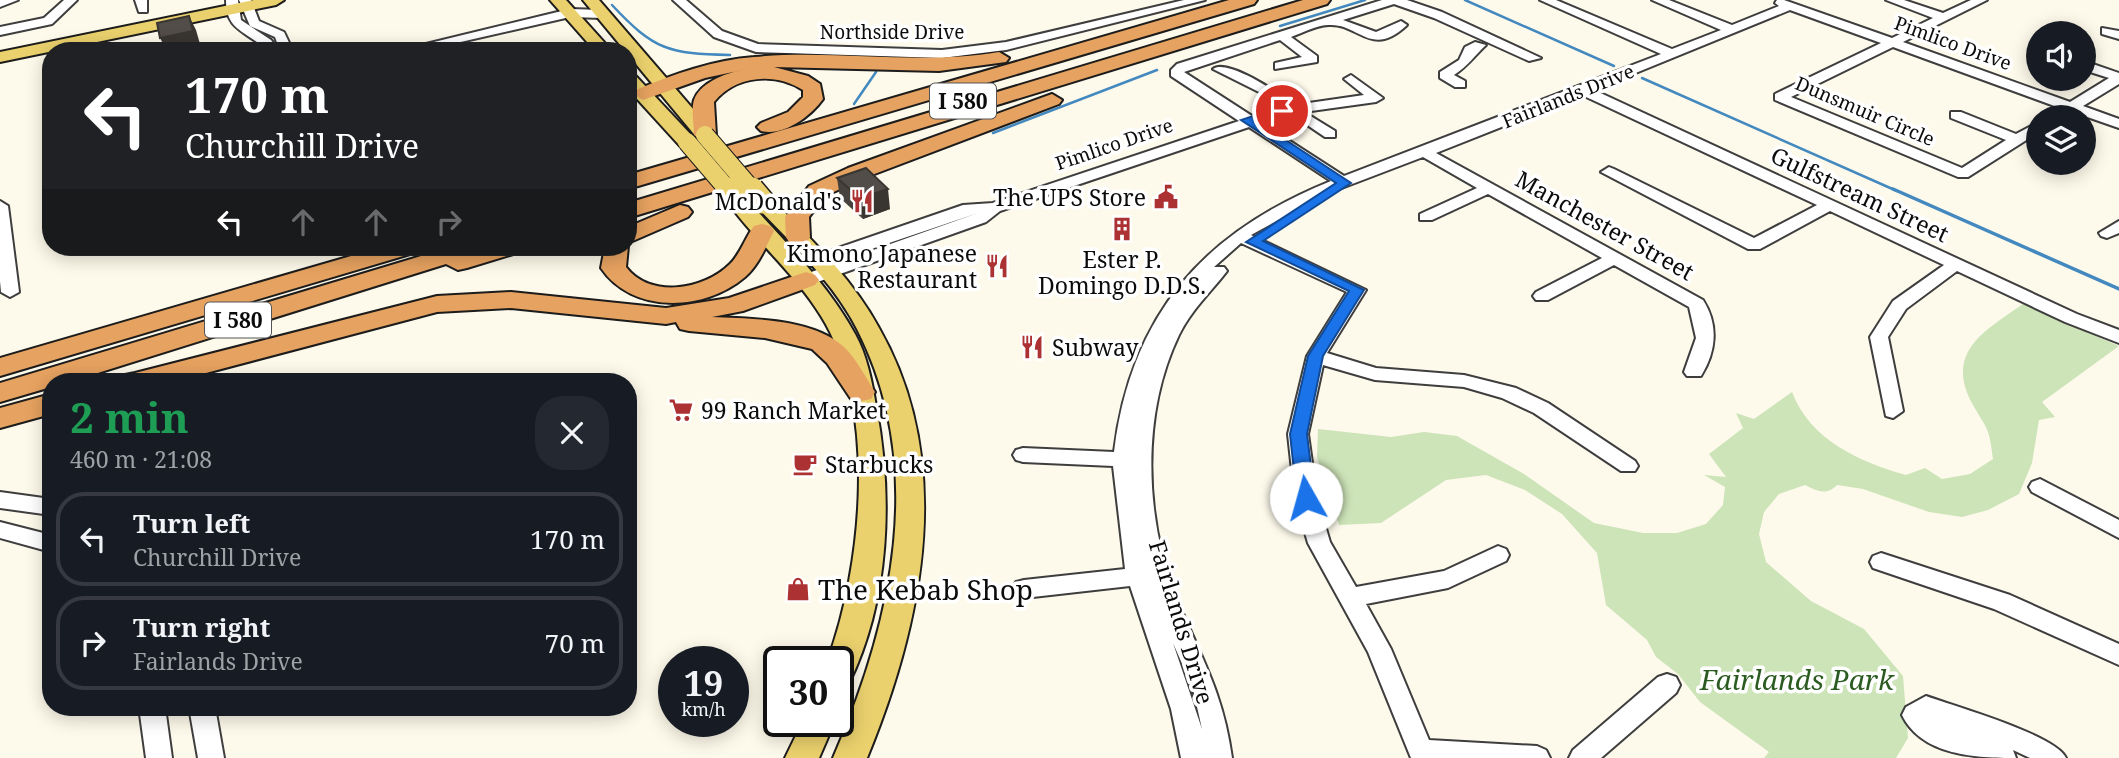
<!DOCTYPE html>
<html lang="en">
<head>
<meta charset="utf-8">
<style>
	:root { --surface:#171b24; --page:#242831; --text:#f1f3f6; --muted:#9ea1a6; --line:#363941 }
	body { margin:0; font-family:"Noto Serif",serif; background:var(--page); color:var(--text); height:100vh; display:flex; flex-direction:column; font-size:26px; white-space:nowrap }
	* { box-sizing:border-box; margin:0 }
	p { font-size:23px; color:var(--muted) }
	.icon { flex:none; width:38px; height:38px; fill:none; stroke:currentColor; stroke-width:2; stroke-linecap:round; stroke-linejoin:round }
	.map { position:relative; flex:1; overflow:hidden }
	.sheet { position:absolute; left:42px; top:373px; width:595px; height:343px; display:flex; flex-direction:column; background:var(--surface); border-radius:28px; box-shadow:0 4px 18px #0003 }
	.sheet>* { flex:none }
	.top-card { position:absolute; left:42px; top:42px; width:595px; height:214px; border-radius:28px; box-shadow:0 4px 18px #0003; background:#202124; color:#fff; overflow:hidden }
	.buttons { position:absolute; left:2026px; top:21px; display:grid; gap:14px }
	.buttons a { display:grid; place-items:center; width:70px; height:70px; border-radius:50%; background:var(--surface); box-shadow:0 4px 18px #0003; font-size:35px }
	.speed { position:absolute; left:658px; top:646px; display:flex; gap:14px; font-size:35px; font-weight:700; text-align:center }
	.speed>* { display:grid; place-content:center; width:91px; height:91px; border-radius:50%; background:var(--surface); box-shadow:0 4px 18px #0003; line-height:1 }
	.speed small { font-size:18px; font-weight:400 }
	.speed .limit { border:4px solid #111; border-radius:10px; background:#fff; color:#111 }
	.pin { position:absolute; display:grid; place-items:center; width:60px; height:60px; color:#fff; margin:-30px; border:4px solid #fff; border-radius:50%; box-shadow:0 2px 7px #0007 }
	.me { position:absolute; width:77px; margin:-38px; rotate:353deg; stroke-linejoin:round; filter:drop-shadow(0 0 5px #0008) }
	.turn { display:flex; align-items:center; gap:24px; height:147px; padding:0 28px; font-size:32px }
	.turn .icon { width:91px; height:91px; stroke-width:2.5 }
	.turn b { display:block; font-size:49px; line-height:60px }
	.lanes { display:flex; align-items:center; height:66px; padding:0 28px; background:#0003; justify-content:center; gap:35px; direction:ltr }
	.lanes .off { opacity:.35 }
	.round { display:grid; place-items:center; flex:none; width:74px; height:74px; border-radius:28px; background:var(--page) }
	.summary { display:flex; align-items:center; justify-content:space-between; height:119px; padding:0 28px }
	h1 { font-size:42px; font-weight:700; line-height:52px; color:#1e9e55 }
	ul { padding:0; list-style:none }
	li { display:flex; align-items:center; gap:21px; height:94px; margin:0 14px 10px; padding:0 14px; border:4px solid var(--line); border-radius:28px }
	li div { flex:1 }
	li b { display:block; font-size:26px }
	li em { font-style:normal }
	.map>svg:first-child { display:block }
</style>
</head>
<body>
<div class="map">
<svg width="2119" height="758" viewBox="0 0 2119 758">
	<rect width="100%" height="100%" fill="#fdfaeb"/>
	<path fill="#cde3b8" d="M 2023,304 L 2119,346 L 2042,402 L 2055,417 L 2039,420 L 2032,463 L 2019,494 L 1988,510 L 1962,517 L 1929,512 L 1863,489 L 1837,485 C 1826,496 1817,491 1805,485 L 1779,494 L 1764,512 L 1759,534 L 1766,562 L 1811,601 L 1864,629 L 1903,676 L 1908,738 L 1896,758 L 1764,758 L 1769,752 L 1700,702 L 1678,674 L 1656,657 L 1647,640 L 1606,605 L 1597,553 L 1562,514 L 1525,490 L 1486,475 L 1446,480 L 1381,523 L 1339,525 L 1317,457 L 1318,429 L 1391,437 L 1424,432 L 1457,436 L 1524,474 L 1594,523 L 1643,533 L 1677,533 L 1706,524 L 1723,505 L 1725,487 L 1704,475 L 1726,477 L 1709,454 L 1743,428 L 1736,413 L 1754,419 L 1792,392 C 1810,440 1860,462 1906,475 L 1925,468 L 1942,479 L 1970,474 L 1993,459 C 1989,427 1988,431 1973,405 C 1943,352 1986,330 2023,304 Z"/>
	<g fill="none" stroke-linecap="round" stroke-linejoin="round">
		<g stroke="#4389bf" stroke-width="2.5">
			<polyline points="1465,0 1614,66"/>
			<path d="M 612,5 C 654,50 669,54 730,55"/>
			<polyline points="1280,26 1365,0"/>
			<polyline points="1642,78 1897,191"/>
			<polyline points="854,104 876,72"/>
			<polyline points="993,133 1157,70"/>
		</g>
		<polyline stroke="#4389bf" stroke-width="3.5" points="1893,189 2119,289"/>
		<g stroke="#3e3e3e" stroke-width="4">
			<g id="minor">
				<polygon points="0,0 18,0 0,7"/>
				<polygon points="64,0 77,0 52,24 0,35 0,27 44,18"/>
				<polygon points="135,0 147,0 147,12 139,12"/>
				<path d="M 226,0 L 238,0 L 241,20 L 271,40 L 279,51 C 266,51 265,47 254,40 C 236,28 226,23 226,0 Z"/>
				<polygon points="239,0 251,0 259,21 284,32 293,51 280,51 275,37 250,26"/>
				<polygon points="673,0 686,0 722,31 758,44 942,50 1006,42 1184,0 1205,0 1006,50 942,58 756,52 714,37"/>
				<path d="M 1382,0 L 1407,0 L 1442,12 L 1541,58 L 1529,61 L 1434,18 L 1394,4 L 1343,20 L 1376,32 L 1401,21 L 1407,25 C 1371,59 1359,23 1329,25 C 1317,25 1302,33 1291,37 L 1317,56 L 1317,62 L 1275,69 L 1275,63 L 1302,57 L 1280,40 L 1184,72 L 1252,116 L 1279,107 L 1259,92 L 1213,69 C 1226,58 1281,93 1292,105 L 1287,114 L 1262,123 L 1344,176 L 1661,54 L 1540,0 L 1556,0 L 1672,49 L 1721,30 L 1652,0 L 1669,0 L 1732,25 L 1779,6 L 1775,3 L 1777,0 L 1784,0 L 1892,38 L 1933,18 L 1886,0 L 1904,0 L 1943,13 L 1971,0 L 1987,0 L 1903,42 L 2070,102 L 2109,78 L 2084,70 L 2084,61 L 2119,73 L 2119,84 L 2083,106 L 2119,119 L 2119,128 L 2073,112 L 2065,117 L 2048,117 L 2060,108 L 1893,47 L 1791,97 L 1962,168 L 2006,140 L 1951,118 L 1951,112 L 1961,112 L 2016,134 L 2039,122 L 2039,132 L 1968,177 L 1958,177 L 1775,100 L 1775,94 L 1881,43 L 1790,10 L 1594,90 L 2077,314 L 2119,330 L 2119,343 L 2065,322 L 1957,271 L 1906,309 L 1888,337 L 1903,411 L 1893,418 L 1886,416 L 1870,337 L 1893,301 L 1944,265 L 1830,211 L 1760,249 L 1748,249 L 1601,172 L 1609,167 L 1614,169 L 1754,238 L 1817,205 L 1582,95 L 1436,153 L 1703,300 C 1719,325 1716,352 1701,376 L 1687,376 L 1684,372 L 1696,338 L 1689,307 L 1614,265 L 1548,300 L 1536,300 L 1533,296 L 1536,292 L 1602,258 L 1488,194 L 1432,220 L 1420,220 L 1420,214 L 1477,188 L 1423,157 L 1326,194 L 1251,235 L 1366,290 L 1327,353 L 1376,368 L 1464,375 L 1516,388 L 1548,403 L 1635,461 L 1638,466 L 1635,471 L 1621,471 L 1534,413 L 1502,398 L 1464,387 L 1375,380 L 1323,365 L 1308,434 L 1317,498 L 1330,542 L 1356,587 L 1444,571 L 1498,546 L 1506,549 L 1509,555 L 1506,561 L 1448,588 L 1366,604 L 1391,649 L 1429,740 L 1537,746 L 1546,750 L 1550,758 L 1411,758 L 1368,652 L 1308,543 L 1295,498 L 1288,434 L 1307,356 L 1347,292 L 1241,243 L 1214,267 L 1224,267 L 1227,271 C 1211,292 1191,310 1179,335 C 1141,414 1144,518 1177,599 C 1201,658 1223,692 1232,758 L 1181,758 L 1171,709 L 1130,586 L 1024,598 L 1016,596 L 1012,589 L 1016,582 L 1024,580 L 1125,569 L 1113,466 L 1023,462 L 1016,460 L 1013,455 L 1016,450 L 1023,448 L 1114,452 C 1131,314 1204,232 1331,181 L 1249,127 L 1000,211 L 986,222 L 812,284 L 806,285 L 797,280 L 800,276 L 978,213 L 821,266 L 809,266 L 806,262 L 809,258 L 963,205 L 993,203 L 1239,121 L 1171,76 L 1171,70 L 1177,64 ZM 1173,643 L 1193,689 L 1202,729 Z"/>
				<polygon points="570,9 603,10 609,14 603,18 570,17 421,51 397,51"/>
				<polygon points="2102,28 2119,31 2119,39 2102,34"/>
				<path d="M 1475,42 L 1486,45 C 1475,55 1468,66 1454,75 L 1465,81 L 1465,87 L 1455,87 L 1440,78 L 1440,72 L 1459,60 L 1465,47 Z"/>
				<polygon points="1351,75 1383,98 1376,102 1304,112 1335,131 1335,137 1325,137 1291,114 1295,105 1364,95 1344,79"/>
				<polygon points="0,201 8,206 19,292 10,297 1,292 0,281"/>
				<polygon points="2119,221 2119,233 2107,238 2101,236 2099,233"/>
				<polygon points="2040,479 2119,520 2119,538 2032,492 2029,487 2032,482"/>
				<polygon points="0,492 51,499 51,515 0,508"/>
				<polygon points="0,522 51,535 51,552 0,538"/>
				<polygon points="1881,553 2010,595 2119,644 2119,665 1994,609 1873,568 1870,562 1873,556"/>
				<polygon points="1667,674 1676,677 1680,685 1676,693 1601,758 1569,758 1573,750 1658,677"/>
				<path d="M 1926,696 C 1954,706 2056,735 2066,758 L 2030,758 L 2013,750 L 2016,758 C 1977,758 1922,756 1902,715 L 1906,707 Z"/>
				<polygon points="139,707 165,707 172,758 146,758"/>
				<polygon points="189,707 215,707 224,758 198,758"/>
			</g>
		</g>
		<g stroke="#1c1c1c" stroke-width="4">
			<g id="major">
				<polygon points="254,0 284,0 276,5 0,62 0,52"/>
				<polygon points="550,0 566,0 612,51 595,51"/>
				<polygon points="583,0 599,0 712,131 714,135 712,139 698,139"/>
				<polygon points="628,73 634,74 694,138 696,142 694,146 680,146 628,89"/>
				<path d="M 734,191 L 741,193 C 781,238 826,281 855,334 C 867,355 872,382 876,406 C 893,496 890,599 849,683 L 838,687 L 838,662 L 827,662 C 863,565 878,407 821,316 C 794,272 753,239 724,197 Z"/>
				<path d="M 763,196 L 770,198 C 809,237 852,278 879,328 C 956,463 923,622 867,758 L 833,758 C 892,623 928,467 857,329 C 833,282 792,244 756,206 L 753,202 Z"/>
				<polygon points="803,721 835,721 819,758 785,758"/>
			</g>
		</g>
		<g stroke="#1c1c1c" stroke-width="4">
			<g id="highway">
				<polygon points="1229,0 1257,0 1254,4 628,189 628,175"/>
				<polygon points="1303,0 1330,0 1327,4 628,218 628,203"/>
				<path d="M 999,52 L 1009,58 L 1006,62 L 939,71 L 774,67 L 808,76 L 820,84 L 823,99 C 811,116 783,137 761,131 L 757,127 L 761,123 L 788,112 L 803,97 L 803,90 C 775,72 736,75 714,102 L 716,135 L 705,141 L 694,135 C 694,125 691,109 694,100 C 701,81 729,72 747,69 L 705,78 L 643,100 L 633,94 L 636,90 C 674,74 713,60 754,57 C 836,49 917,66 999,52 Z"/>
				<polygon points="1052,94 1062,100 1059,104 864,178 825,196 809,217 810,237 807,242 789,242 786,237 785,217 809,186 848,168"/>
				<polygon points="680,205 688,207 692,212 688,217 628,243 628,227"/>
				<path d="M 762,224 L 770,226 L 774,231 C 766,246 759,265 745,277 C 704,312 632,314 601,268 L 605,247 L 628,246 L 626,267 C 650,299 704,290 730,264 C 741,253 745,238 754,226 Z"/>
				<polygon points="382,247 420,247 417,252 0,376 0,358"/>
				<polygon points="451,247 523,247 520,252 467,268 458,270 446,264 69,382 51,382 51,387 0,402 0,383"/>
				<path d="M 806,272 L 815,275 L 819,280 L 815,285 L 743,311 L 712,317 C 752,319 812,318 844,347 C 856,358 866,378 875,392 L 871,399 L 861,401 L 851,399 L 827,363 L 812,349 L 765,338 L 689,331 L 680,329 L 676,322 L 666,324 L 511,308 L 437,312 L 172,382 L 121,382 L 125,375 L 135,373 L 437,296 L 511,292 L 666,308 L 729,298 Z"/>
				<polygon points="51,394 51,414 0,428 0,408"/>
			</g>
		</g>
		<use href="#minor" fill="#fff" fill-rule="evenodd"/>
		<use href="#major" fill="#ebd16d" fill-rule="evenodd"/>
		<use href="#highway" fill="#e6a260" fill-rule="evenodd"/>
		<g stroke="#1c1c1c" stroke-width="20" stroke-linecap="butt">
			<g id="major-bridge-far1">
				<polyline points="705,135 753,191"/>
				<polyline points="687,142 729,191"/>
			</g>
		</g>
		<g stroke="#1c1c1c" stroke-width="26" stroke-linecap="butt">
			<g id="major-bridge">
				<polyline points="727,189 734,197"/>
				<polyline points="752,189 763,202"/>
			</g>
		</g>
		<use href="#major-bridge-far1" stroke="#ebd16d" stroke-width="18"/>
		<use href="#major-bridge" stroke="#ebd16d" stroke-width="23"/>
	</g>
	<polygon fill="#47423e" points="837,178 890,209 863,219 840,198"/>
	<g fill="#393632">
		<polygon points="189,16 196,30 200,44 167,51 160,38"/>
		<polygon points="888,189 890,209 863,219 860,198"/>
	</g>
	<g fill="#524d48" stroke="#393632" stroke-width="2">
		<polygon points="189,16 193,31 160,38 157,23"/>
		<polygon points="866,168 888,189 860,198 837,178"/>
	</g>
	<polygon fill="#1a73e8" stroke="#114b97" stroke-width="2" points="1282,107 1288,111 1286,113 1257,121 1351,183 1263,241 1364,290 1323,356 1307,434 1315,498 1306,504 1297,498 1290,434 1308,356 1349,291 1246,242 1336,183 1241,120"/>
	<defs>
		<g id="civic-bare" transform="scale(1.89)"><path d="M-.6-6.5H3V-4.5H.6V-3L4-1V1h2V6H-6V1h2V-1L-.6-3ZM-1.2 2.5V6h2.4V2.5Z" fill="#ac3132" stroke="#fff" stroke-width="2.5" paint-order="stroke"/></g>
		<g id="restaurant-bare" transform="scale(1.89)"><path d="M-5-6h1v4h1v-4h1v4h1v-4h1v5L-1.5 .5V6h-2V.5L-5-1ZM5-6V6H3V1.5H1.5Q1.5-4 5-6Z" fill="#ac3132" stroke="#fff" stroke-width="2.5" paint-order="stroke"/></g>
		<g id="building-bare" transform="scale(1.89)"><path d="M-4-6H4V6H1V3H-1V6H-4ZM-2.5-4.3h1.7v1.8h-1.7ZM.8-4.3h1.7v1.8H.8ZM-2.5-1h1.7V.8h-1.7ZM.8-1h1.7V.8H.8Z" fill="#ac3132" stroke="#fff" stroke-width="2.5" paint-order="stroke"/></g>
		<g id="supermarket-bare" transform="scale(1.89)"><path d="M-6-5.5h2.5l.6 2H6L4.5 2H-2.5L-4.4-4H-6ZM-1.5 3.2a1.3 1.3 0 1 0 .1 0ZM3 3.2a1.3 1.3 0 1 0 .1 0Z" fill="#ac3132" stroke="#fff" stroke-width="2.5" paint-order="stroke"/></g>
		<g id="cafe-bare" transform="scale(1.89)"><path d="M-5.5-4.5H6V0H3Q3 3.5 0 3.5H-2.5Q-5.5 3.5-5.5 0ZM3-3.2v2h1.7v-2ZM-6 4.5H4V6H-6Z" fill="#ac3132" stroke="#fff" stroke-width="2.5" paint-order="stroke"/></g>
		<g id="shop-bare" transform="scale(1.89)"><path d="M-5-2.5h2.3a2.7 3.5 0 0 1 5.4 0H5L5.5 6h-11ZM-1.5-2.5h3a1.5 2.3 0 0 0-3 0Z" fill="#ac3132" stroke="#fff" stroke-width="2.5" paint-order="stroke"/></g>
	</defs>
	<g fill-rule="evenodd">
		<use href="#civic-bare" x="1166" y="197"/>
		<use href="#restaurant-bare" x="862" y="201"/>
		<use href="#building-bare" x="1122" y="229"/>
		<use href="#restaurant-bare" x="997" y="266"/>
		<use href="#restaurant-bare" x="1032" y="347"/>
		<use href="#supermarket-bare" x="681" y="410"/>
		<use href="#cafe-bare" x="805" y="464"/>
		<use href="#shop-bare" x="798" y="589"/>
	</g>
	<g text-anchor="middle" dominant-baseline="central" stroke-width="7" stroke-linejoin="round" paint-order="stroke">
		<g font-size="19" fill="#0b0b0b" stroke="#fff">
			<text x="892" y="32">Northside Drive</text>
			<text transform="translate(1953 43) rotate(20)">Pimlico Drive</text>
			<text transform="translate(1568 96) rotate(-22)">Fairlands Drive</text>
			<text transform="translate(1865 111) rotate(23)">Dunsmuir Circle</text>
			<text transform="translate(1114 144) rotate(-19)">Pimlico Drive</text>
		</g>
		<g fill="#fff" stroke="#545454" stroke-width="2">
			<rect x="930" y="83.5" width="66" height="35" rx="5"/>
			<rect x="205" y="302.5" width="66" height="35" rx="5"/>
		</g>
		<g font-size="21" font-weight="bold" fill="#0b0b0b">
			<text x="963" y="101">I 580</text>
			<text x="238" y="320">I 580</text>
		</g>
		<g font-size="23" fill="#0b0b0b" stroke="#fff">
			<text transform="translate(1860 194) rotate(25)">Gulfstream Street</text>
			<text transform="translate(1605 225) rotate(29)">Manchester Street</text>
			<text transform="translate(1182 622) rotate(73)">Fairlands Drive</text>
		</g>
		<g font-size="23" fill="#0b0b0b" stroke="#fff" text-anchor="end">
			<text x="1146" y="197">The UPS Store</text>
			<text x="842" y="201">McDonald's</text>
			<text x="977" y="253">Kimono Japanese<tspan x="977" dy="26">Restaurant</tspan></text>
			<text x="1122" y="259" text-anchor="middle">Ester P.<tspan x="1122" dy="26">Domingo D.D.S.</tspan></text>
			<text x="1052" y="347" text-anchor="start">Subway</text>
			<text x="701" y="410" text-anchor="start">99 Ranch Market</text>
			<text x="825" y="464" text-anchor="start">Starbucks</text>
		</g>
		<g font-size="28" fill="#0b0b0b" stroke="#fff" text-anchor="start">
			<text x="818" y="589">The Kebab Shop</text>
		</g>
		<g font-size="28" font-style="italic" fill="#2c5b22" stroke="#fff">
			<text x="1797" y="679">Fairlands Park</text>
		</g>
	</g>
</svg>
<div class="buttons">
<a><svg class="icon" aria-label="sound" viewBox="0 0 24 24"><path d="M4 9h4l5-4v14l-5-4H4zM17 9q2 3 0 6"/></svg></a>
<a><svg class="icon" aria-label="layers" viewBox="0 0 24 24"><path d="M12 4l9 5-9 5-9-5zM3 14l9 5 9-5"/></svg></a>
</div>
<div class="speed"><div>19<small>km/h</small></div><div class="limit">30</div></div>
<div class="pin" style="left:1282px;top:111px;background:#d93025"><svg class="icon" aria-label="arrive" viewBox="0 0 24 24"><path d="M6 21V4h12l-3 4 3 4H6"/></svg></div>
<svg class="me" style="left:1306px;top:498px" viewBox="-20 -20 40 40"><circle r="19" fill="#fff"/><path d="M0-13L10 11 0 6-10 11z" fill="#1a73e8"/></svg>
<div class="top-card">
<div class="turn"><svg class="icon" aria-label="left" viewBox="0 0 24 24"><path d="M17 20v-9H6M10 6l-5 5 5 5"/></svg><div><b>170 m</b>Churchill Drive</div></div>
<div class="lanes"><svg class="icon" aria-label="left" viewBox="0 0 24 24"><path d="M17 20v-9H6M10 6l-5 5 5 5"/></svg><svg class="icon off" aria-label="ahead" viewBox="0 0 24 24"><path d="M12 20V5M6 11l6-6 6 6"/></svg><svg class="icon off" aria-label="ahead" viewBox="0 0 24 24"><path d="M12 20V5M6 11l6-6 6 6"/></svg><svg class="icon off" aria-label="right" viewBox="0 0 24 24"><path d="M7 20v-9h11M14 6l5 5-5 5"/></svg></div>
</div>
<section class="sheet">
<div class="summary"><div><h1>2 min</h1><p>460 m · 21:08</p></div><a class="round"><svg class="icon" aria-label="close" viewBox="0 0 24 24"><path d="M6 6l12 12M18 6L6 18"/></svg></a></div>
<ul>
<li><svg class="icon" aria-label="left" viewBox="0 0 24 24"><path d="M17 20v-9H6M10 6l-5 5 5 5"/></svg><div><b>Turn left</b><p>Churchill Drive</p></div><em>170 m</em></li>
<li><svg class="icon" aria-label="right" viewBox="0 0 24 24"><path d="M7 20v-9h11M14 6l5 5-5 5"/></svg><div><b>Turn right</b><p>Fairlands Drive</p></div><em>70 m</em></li>
</ul>
</section>
</div>
</body>
</html>
